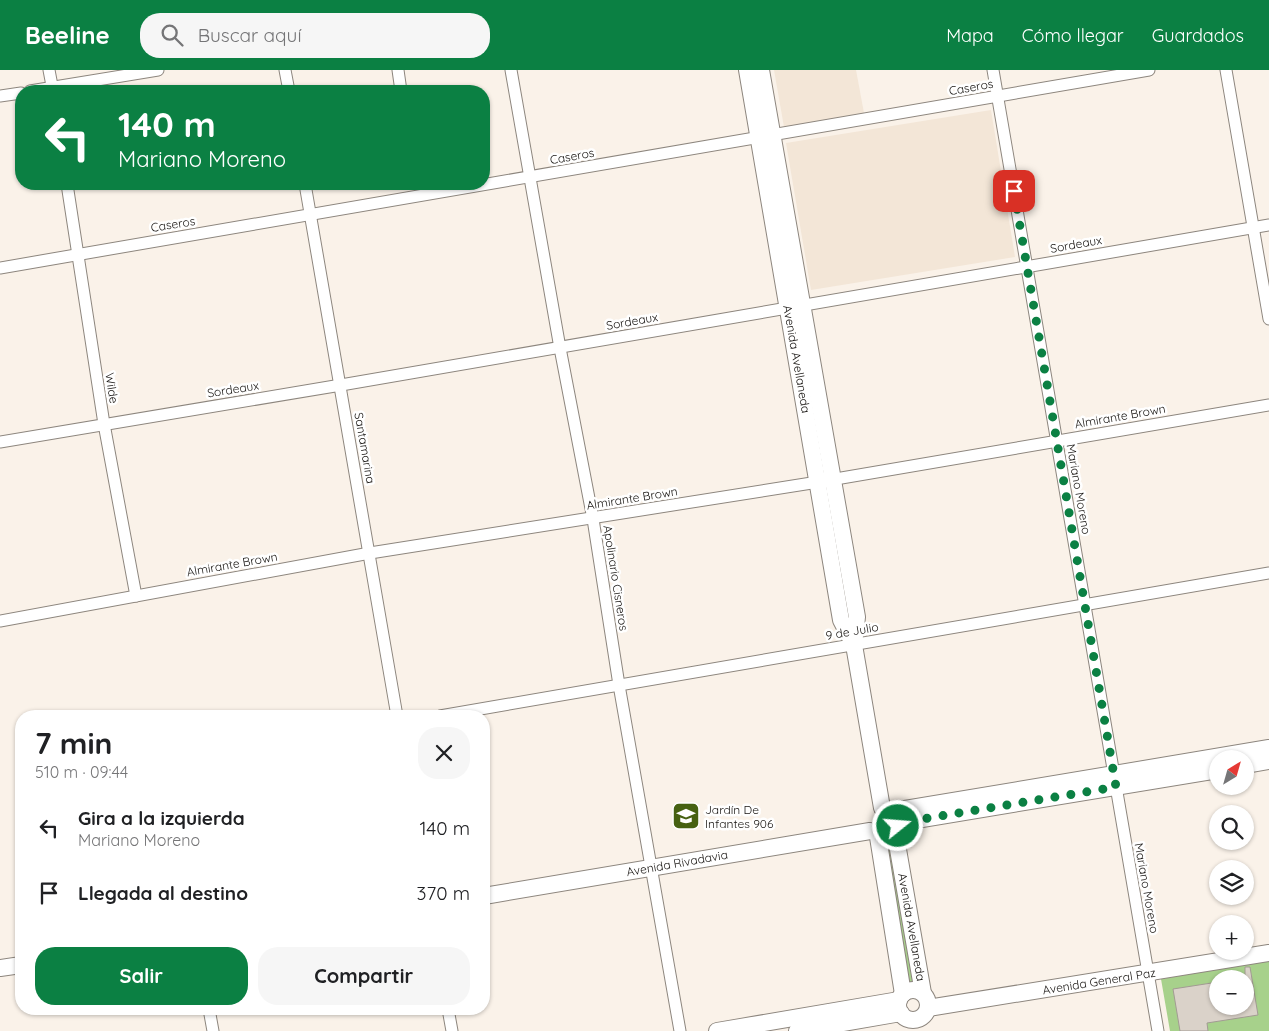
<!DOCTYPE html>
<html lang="es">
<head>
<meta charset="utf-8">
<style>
	:root { --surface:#fff; --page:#f6f6f6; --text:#202124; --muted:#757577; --accent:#0b8043 }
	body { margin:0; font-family:Quicksand,sans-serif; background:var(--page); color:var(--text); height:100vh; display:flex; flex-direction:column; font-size:19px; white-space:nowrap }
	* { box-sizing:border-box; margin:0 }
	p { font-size:16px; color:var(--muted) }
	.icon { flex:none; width:28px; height:28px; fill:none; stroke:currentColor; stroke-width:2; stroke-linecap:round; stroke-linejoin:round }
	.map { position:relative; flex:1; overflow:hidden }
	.side { position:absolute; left:15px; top:640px; width:475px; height:305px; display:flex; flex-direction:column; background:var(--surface); border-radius:20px; box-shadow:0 1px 4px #0004 }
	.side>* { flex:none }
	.top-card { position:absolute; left:15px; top:15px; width:475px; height:105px; border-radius:20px; box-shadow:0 1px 4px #0004; background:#0b8043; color:#fff; overflow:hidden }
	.needle { width:32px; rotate:37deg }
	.controls { position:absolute; left:1209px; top:680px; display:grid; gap:10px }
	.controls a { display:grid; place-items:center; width:45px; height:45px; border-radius:50%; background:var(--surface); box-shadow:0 1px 4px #0004; font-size:25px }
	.pin { position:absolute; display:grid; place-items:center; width:42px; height:42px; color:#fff; margin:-21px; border-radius:10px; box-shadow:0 2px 8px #0006 }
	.me { position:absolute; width:55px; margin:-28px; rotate:73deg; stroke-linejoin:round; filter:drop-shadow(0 0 4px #0008) }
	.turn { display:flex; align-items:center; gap:18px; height:105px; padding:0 20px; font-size:22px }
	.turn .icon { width:65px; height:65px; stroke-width:2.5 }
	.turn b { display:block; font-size:35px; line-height:42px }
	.round { display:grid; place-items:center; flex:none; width:52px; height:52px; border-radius:20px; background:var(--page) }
	.headline { display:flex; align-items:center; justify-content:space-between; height:85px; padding:0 20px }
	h1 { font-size:30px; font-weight:800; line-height:38px }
	.primary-button { display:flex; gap:10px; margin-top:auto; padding:10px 20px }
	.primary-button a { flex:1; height:58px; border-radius:20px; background:var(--accent); color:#fff; font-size:20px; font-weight:800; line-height:58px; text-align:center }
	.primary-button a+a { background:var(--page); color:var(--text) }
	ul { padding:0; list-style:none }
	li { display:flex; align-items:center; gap:15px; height:65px; padding:0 20px }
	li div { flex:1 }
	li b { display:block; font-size:19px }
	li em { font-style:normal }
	header { display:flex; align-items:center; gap:30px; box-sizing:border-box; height:70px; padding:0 25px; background:var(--accent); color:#fff }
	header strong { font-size:24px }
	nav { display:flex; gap:28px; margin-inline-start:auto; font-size:18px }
	.search { width:350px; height:45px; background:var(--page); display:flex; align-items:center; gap:12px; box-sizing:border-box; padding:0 18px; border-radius:20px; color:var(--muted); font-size:19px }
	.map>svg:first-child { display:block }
</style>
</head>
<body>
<header>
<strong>Beeline</strong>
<div class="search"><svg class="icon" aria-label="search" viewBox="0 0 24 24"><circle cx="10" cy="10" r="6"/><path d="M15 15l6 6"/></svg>Buscar aquí</div>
<nav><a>Mapa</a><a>Cómo llegar</a><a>Guardados</a></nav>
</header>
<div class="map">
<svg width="1269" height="961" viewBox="0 0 1269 961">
	<rect width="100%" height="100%" fill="#faf2e9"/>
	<g fill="#f3e6d7">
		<polygon points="774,0 856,0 864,43 784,57"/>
		<polygon points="991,40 1015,187 811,220 786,73"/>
	</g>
	<g fill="#a7d18b" fill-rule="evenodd">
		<polygon points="891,773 915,913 909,914 885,774"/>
		<path d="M 1269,891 L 1269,961 L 1170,961 L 1161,909 ZM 1218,909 L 1245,909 L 1245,936 L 1218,936 Z"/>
	</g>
	<polygon fill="#dad2c9" stroke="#a29b93" points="1245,897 1250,897 1258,945 1207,953 1208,961 1180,961 1173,919 1218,912 1218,936 1245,936"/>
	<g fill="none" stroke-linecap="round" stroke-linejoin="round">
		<g stroke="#8d867e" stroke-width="13">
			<g id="minor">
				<polyline points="49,0 53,21"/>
				<polyline points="285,0 289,21"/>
				<polyline points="398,0 401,21"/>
				<polyline points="511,0 560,278 593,449 619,615 680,961"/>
				<polyline points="993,0 1158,961"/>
				<polyline points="1226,0 1269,249"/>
				<polyline points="30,21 158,0"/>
				<polyline points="0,26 21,23"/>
				<polyline points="67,114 104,354 136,526"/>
				<polyline points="305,114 397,646"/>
				<polyline points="0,198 1149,0"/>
				<polyline points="0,372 341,315 1269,155"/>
				<polyline points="0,551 370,483 818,412 1269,335"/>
				<polyline points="440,646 1269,503"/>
				<polyline points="209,939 213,961"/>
				<polyline points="448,939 452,961"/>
			</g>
		</g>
		<g stroke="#8d867e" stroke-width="18">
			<g id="secondary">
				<polyline points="747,0 841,550 854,575"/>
				<polyline points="761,0 857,547 854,575 882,738"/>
				<polyline points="1245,695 1269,691"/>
				<polyline points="893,741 1269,678"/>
				<polyline points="898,753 1218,700"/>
				<polyline points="895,762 923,923"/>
				<polyline points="878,767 903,924"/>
				<polyline points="484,826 870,761"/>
				<polyline points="0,898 21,895"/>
				<circle cx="913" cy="935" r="15"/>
				<polyline points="928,938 1269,883"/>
				<polyline points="717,961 899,930"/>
				<polyline points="797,961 901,943"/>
			</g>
		</g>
		<use href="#minor" stroke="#fff" stroke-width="11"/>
		<use href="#secondary" stroke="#fff" stroke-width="16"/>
	</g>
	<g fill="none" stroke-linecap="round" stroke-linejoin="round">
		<polyline stroke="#0b8043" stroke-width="9" stroke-dasharray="0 16.2" points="898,756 898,753 1116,717 1014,121"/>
	</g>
	<defs>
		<g id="school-square" transform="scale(1.4375)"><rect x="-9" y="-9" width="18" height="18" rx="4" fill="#466112" stroke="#fff"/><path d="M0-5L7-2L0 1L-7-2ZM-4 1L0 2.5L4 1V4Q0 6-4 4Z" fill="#fff"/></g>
	</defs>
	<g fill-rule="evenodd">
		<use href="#school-square" x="686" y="746"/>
	</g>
	<g text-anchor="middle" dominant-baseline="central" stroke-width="5" stroke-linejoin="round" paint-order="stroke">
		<g font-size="12" fill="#161310" stroke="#fff">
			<text transform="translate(971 17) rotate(-10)">Caseros</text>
			<text transform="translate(572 86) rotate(-10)">Caseros</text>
			<text transform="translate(173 154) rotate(-9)">Caseros</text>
			<text transform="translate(1076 174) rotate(-10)">Sordeaux</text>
			<text transform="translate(632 251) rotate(-10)">Sordeaux</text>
			<text transform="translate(797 289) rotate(80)">Avenida Avellaneda</text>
			<text transform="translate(112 318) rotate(81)">Wilde</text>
			<text transform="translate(233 319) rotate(-9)">Sordeaux</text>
			<text transform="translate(1120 346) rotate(-10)">Almirante Brown</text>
			<text transform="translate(365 378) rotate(80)">Santamarina</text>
			<text transform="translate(1079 419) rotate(80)">Mariano Moreno</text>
			<text transform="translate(632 428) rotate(-9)">Almirante Brown</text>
			<text transform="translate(232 494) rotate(-10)">Almirante Brown</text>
			<text transform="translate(616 508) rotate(81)">Apolinario Cisneros</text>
			<text transform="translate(852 561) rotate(-10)">9 de Julio</text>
			<text transform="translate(677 793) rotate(-10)">Avenida Rivadavia</text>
			<text transform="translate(1147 818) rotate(80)">Mariano Moreno</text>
			<text transform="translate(912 857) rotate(80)">Avenida Avellaneda</text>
			<text transform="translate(1099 911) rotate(-9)">Avenida General Paz</text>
		</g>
		<g font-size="12" fill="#161310" stroke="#fff" text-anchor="start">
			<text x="705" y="739">Jardín De<tspan x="705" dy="14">Infantes 906</tspan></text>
		</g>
	</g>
</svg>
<div class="controls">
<a><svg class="needle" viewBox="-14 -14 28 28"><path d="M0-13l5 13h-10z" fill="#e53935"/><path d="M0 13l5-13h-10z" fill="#757577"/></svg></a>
<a><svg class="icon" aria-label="search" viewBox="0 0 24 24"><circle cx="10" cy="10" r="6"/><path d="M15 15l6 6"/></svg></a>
<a><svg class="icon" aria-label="layers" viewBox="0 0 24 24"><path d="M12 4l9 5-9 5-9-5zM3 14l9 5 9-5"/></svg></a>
<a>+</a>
<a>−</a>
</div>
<div class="pin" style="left:1014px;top:121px;background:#d93025"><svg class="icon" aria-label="arrive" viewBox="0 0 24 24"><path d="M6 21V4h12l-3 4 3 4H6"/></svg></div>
<svg class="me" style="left:898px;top:756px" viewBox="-20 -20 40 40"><circle r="17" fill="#0b8043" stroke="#fff" stroke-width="3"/><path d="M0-11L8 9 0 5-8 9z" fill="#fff"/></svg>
<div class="top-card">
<div class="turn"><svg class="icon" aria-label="left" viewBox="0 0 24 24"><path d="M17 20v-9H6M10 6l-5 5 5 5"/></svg><div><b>140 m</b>Mariano Moreno</div></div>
</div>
<section class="side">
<div class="headline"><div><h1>7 min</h1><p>510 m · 09:44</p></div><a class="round"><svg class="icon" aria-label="close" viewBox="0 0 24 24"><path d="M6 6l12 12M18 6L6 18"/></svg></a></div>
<ul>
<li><svg class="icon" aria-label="left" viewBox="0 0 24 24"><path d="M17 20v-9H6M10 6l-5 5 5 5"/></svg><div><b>Gira a la izquierda</b><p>Mariano Moreno</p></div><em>140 m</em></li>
<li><svg class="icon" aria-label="arrive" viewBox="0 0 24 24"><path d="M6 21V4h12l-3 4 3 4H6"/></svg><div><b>Llegada al destino</b></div><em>370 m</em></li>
</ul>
<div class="primary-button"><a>Salir</a><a>Compartir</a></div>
</section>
</div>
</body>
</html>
